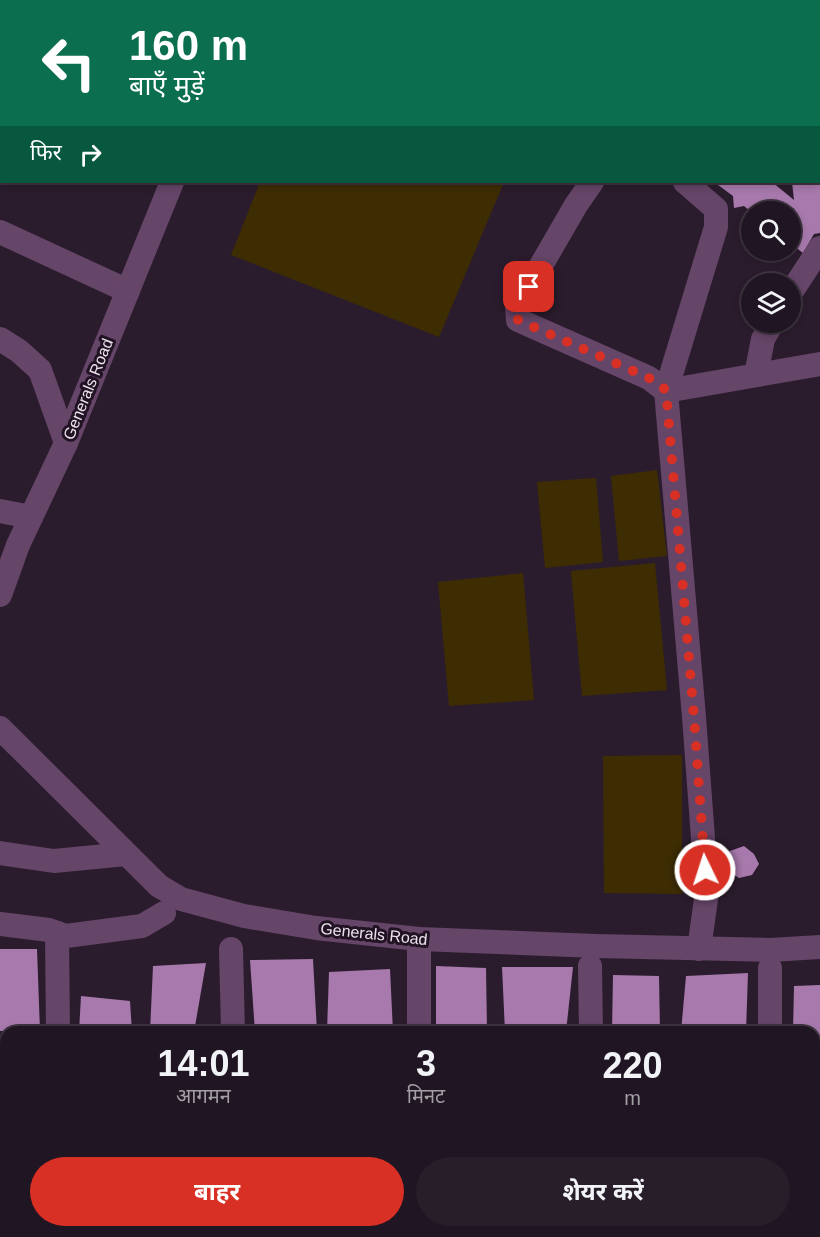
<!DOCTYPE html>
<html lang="hi">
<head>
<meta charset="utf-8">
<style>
	:root { --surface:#201522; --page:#281e2a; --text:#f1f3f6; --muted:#a29fa5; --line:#3d3440; --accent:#d93025 }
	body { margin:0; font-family:Helvetica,"Noto Sans Devanagari",sans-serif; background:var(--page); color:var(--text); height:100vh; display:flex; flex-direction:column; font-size:22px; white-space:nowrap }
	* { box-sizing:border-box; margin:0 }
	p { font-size:20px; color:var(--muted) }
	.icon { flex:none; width:33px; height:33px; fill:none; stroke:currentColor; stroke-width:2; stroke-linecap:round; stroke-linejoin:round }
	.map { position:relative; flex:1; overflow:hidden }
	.details { position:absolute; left:0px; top:1026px; width:820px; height:212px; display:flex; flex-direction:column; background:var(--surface); border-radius:18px 18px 0 0; box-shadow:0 3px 9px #0003,0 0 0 2px var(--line) }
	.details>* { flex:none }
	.banner { position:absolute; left:0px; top:0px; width:820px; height:183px; box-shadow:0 3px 9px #0003,0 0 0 2px var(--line); background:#0b6e4f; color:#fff; overflow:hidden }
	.tools { position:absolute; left:741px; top:201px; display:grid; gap:12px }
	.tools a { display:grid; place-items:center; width:60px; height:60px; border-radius:50%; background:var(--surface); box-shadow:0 3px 9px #0003,0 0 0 2px var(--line); font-size:30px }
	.pin { position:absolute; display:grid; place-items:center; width:51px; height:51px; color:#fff; margin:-26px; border-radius:12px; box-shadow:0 3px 9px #0006 }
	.me { position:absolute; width:66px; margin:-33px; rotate:356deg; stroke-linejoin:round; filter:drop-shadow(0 0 4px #0008) }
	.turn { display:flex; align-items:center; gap:21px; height:126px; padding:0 30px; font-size:27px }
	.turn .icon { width:78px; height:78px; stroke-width:2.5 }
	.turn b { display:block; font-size:42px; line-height:51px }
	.then { display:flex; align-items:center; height:57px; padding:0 30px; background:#0003; gap:12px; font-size:22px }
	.eta { display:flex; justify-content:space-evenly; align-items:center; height:102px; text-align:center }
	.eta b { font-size:36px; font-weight:700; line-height:42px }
	.primary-button { display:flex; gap:12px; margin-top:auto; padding:12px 30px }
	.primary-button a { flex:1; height:69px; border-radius:36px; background:var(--accent); color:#fff; font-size:24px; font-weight:700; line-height:69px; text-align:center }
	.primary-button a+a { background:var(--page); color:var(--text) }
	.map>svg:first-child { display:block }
</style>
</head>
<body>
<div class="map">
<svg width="820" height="1237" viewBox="0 0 820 1237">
	<rect width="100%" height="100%" fill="#2b1c2d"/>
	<g fill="#3e2d03">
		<polygon points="334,0 686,0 684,2 333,1"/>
		<polygon points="260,182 504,182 439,337 231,255"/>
		<polygon points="657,470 667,556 619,561 611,476"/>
		<polygon points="596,478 603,562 545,568 537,482"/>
		<polygon points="655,563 667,690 582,696 571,571"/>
		<polygon points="523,573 534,700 449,706 438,582"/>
		<polygon points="682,755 682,894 604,893 603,756"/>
	</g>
	<g fill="#a779ac">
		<polygon points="714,182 772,182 794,200 792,182 820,182 820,233 814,234 803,253 790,243 790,212 751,212 744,206 734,208 733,196"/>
		<polygon points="744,846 754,854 759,864 752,875 739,878 728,871 726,861 730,851"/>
		<polygon points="0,949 37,949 40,1031 0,1031"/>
		<polygon points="313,959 317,1032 255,1032 250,960"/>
		<polygon points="206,963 194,1032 150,1032 153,966"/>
		<polygon points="436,966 486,968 487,1032 436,1032"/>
		<polygon points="502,967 573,967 566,1032 505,1032"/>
		<polygon points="390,969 393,1032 327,1032 329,972"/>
		<polygon points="748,973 746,1032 681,1032 686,976"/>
		<polygon points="613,975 659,976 660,1032 612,1032"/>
		<polygon points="820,985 820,1054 814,1054 814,1032 793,1032 794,986"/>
		<polygon points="81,996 130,1001 132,1032 79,1032"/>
		<polygon points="0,1075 6,1076 6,1123 0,1123"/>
		<polygon points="820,1079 820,1150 814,1150 814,1080"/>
		<polygon points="6,1167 6,1215 0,1215 0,1168"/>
		<polygon points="814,1172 820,1172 820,1237 789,1237 788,1232 814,1232"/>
		<polygon points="324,1232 386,1232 386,1237 323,1237"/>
		<polygon points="445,1232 494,1232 493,1237 445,1237"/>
		<rect x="510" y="1232" width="57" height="5"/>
	</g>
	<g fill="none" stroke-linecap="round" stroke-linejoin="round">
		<g stroke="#654568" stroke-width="24">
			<polyline points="788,0 789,2"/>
			<polyline points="246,2 247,0"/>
			<polyline points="713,2 714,0"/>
			<polyline points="819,33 820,34"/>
			<polyline points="592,182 576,205 517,307 518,320 649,378 666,391 716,227 716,209 685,182"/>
			<polyline points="0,232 128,291"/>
			<polyline points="790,294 820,248"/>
			<polyline points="0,339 19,351 40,370 66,443"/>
			<polyline points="756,375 763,339 773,322"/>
			<polyline points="0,511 31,517"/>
			<polyline points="0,595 18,545 66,443 172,182"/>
			<polyline points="0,728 159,886 181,899 244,916 316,928 419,939 596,946 771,950 820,947"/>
			<polyline points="0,853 54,861 126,854"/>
			<polyline points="0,924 49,930 66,936 142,926 164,913"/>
			<polyline points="57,933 58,1032"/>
			<polyline points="419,939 419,1032"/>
			<polyline points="231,949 233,1032"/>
			<polyline points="699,949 707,892 694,717 666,391 820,364"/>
			<polyline points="590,966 591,1032"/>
			<polyline points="770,968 770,1032"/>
			<polyline points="0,1232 89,1237"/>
			<polyline points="236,1232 236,1237"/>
			<polyline points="419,1232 419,1237"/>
			<polyline points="591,1232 591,1237"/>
			<polyline points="772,1232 772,1237"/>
		</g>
	</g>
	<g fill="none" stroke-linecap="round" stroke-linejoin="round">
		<polyline stroke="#d93025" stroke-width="10" stroke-dasharray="0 18" points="529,287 517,307 518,320 649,378 666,390 694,717 705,870"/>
	</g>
	<g text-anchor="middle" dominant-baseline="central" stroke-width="6" stroke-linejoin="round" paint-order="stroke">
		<g font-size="16" fill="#ece1ec" stroke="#211323">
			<text transform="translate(88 389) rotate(-68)">Generals Road</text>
			<text transform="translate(374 934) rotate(6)">Generals Road</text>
		</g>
	</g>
</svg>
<div class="tools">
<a><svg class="icon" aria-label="search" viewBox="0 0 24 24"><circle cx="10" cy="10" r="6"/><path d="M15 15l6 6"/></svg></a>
<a><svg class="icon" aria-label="layers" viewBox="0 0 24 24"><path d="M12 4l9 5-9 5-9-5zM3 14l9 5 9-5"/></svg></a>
</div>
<div class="pin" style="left:529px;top:287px;background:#d93025"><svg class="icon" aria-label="arrive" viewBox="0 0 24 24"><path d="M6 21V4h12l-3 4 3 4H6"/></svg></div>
<svg class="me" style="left:705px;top:870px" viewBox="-20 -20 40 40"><circle r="17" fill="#d93025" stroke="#fff" stroke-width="3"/><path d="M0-11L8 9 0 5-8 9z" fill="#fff"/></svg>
<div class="banner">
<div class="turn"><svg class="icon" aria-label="left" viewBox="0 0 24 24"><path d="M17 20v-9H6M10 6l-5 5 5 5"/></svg><div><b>160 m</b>बाएँ मुड़ें</div></div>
<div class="then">फिर<svg class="icon" aria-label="right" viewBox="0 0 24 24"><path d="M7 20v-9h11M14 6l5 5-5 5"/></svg></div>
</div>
<section class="details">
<div class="eta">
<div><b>14:01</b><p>आगमन</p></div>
<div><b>3</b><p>मिनट</p></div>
<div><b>220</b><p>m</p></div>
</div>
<div class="primary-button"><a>बाहर</a><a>शेयर करें</a></div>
</section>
</div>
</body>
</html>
